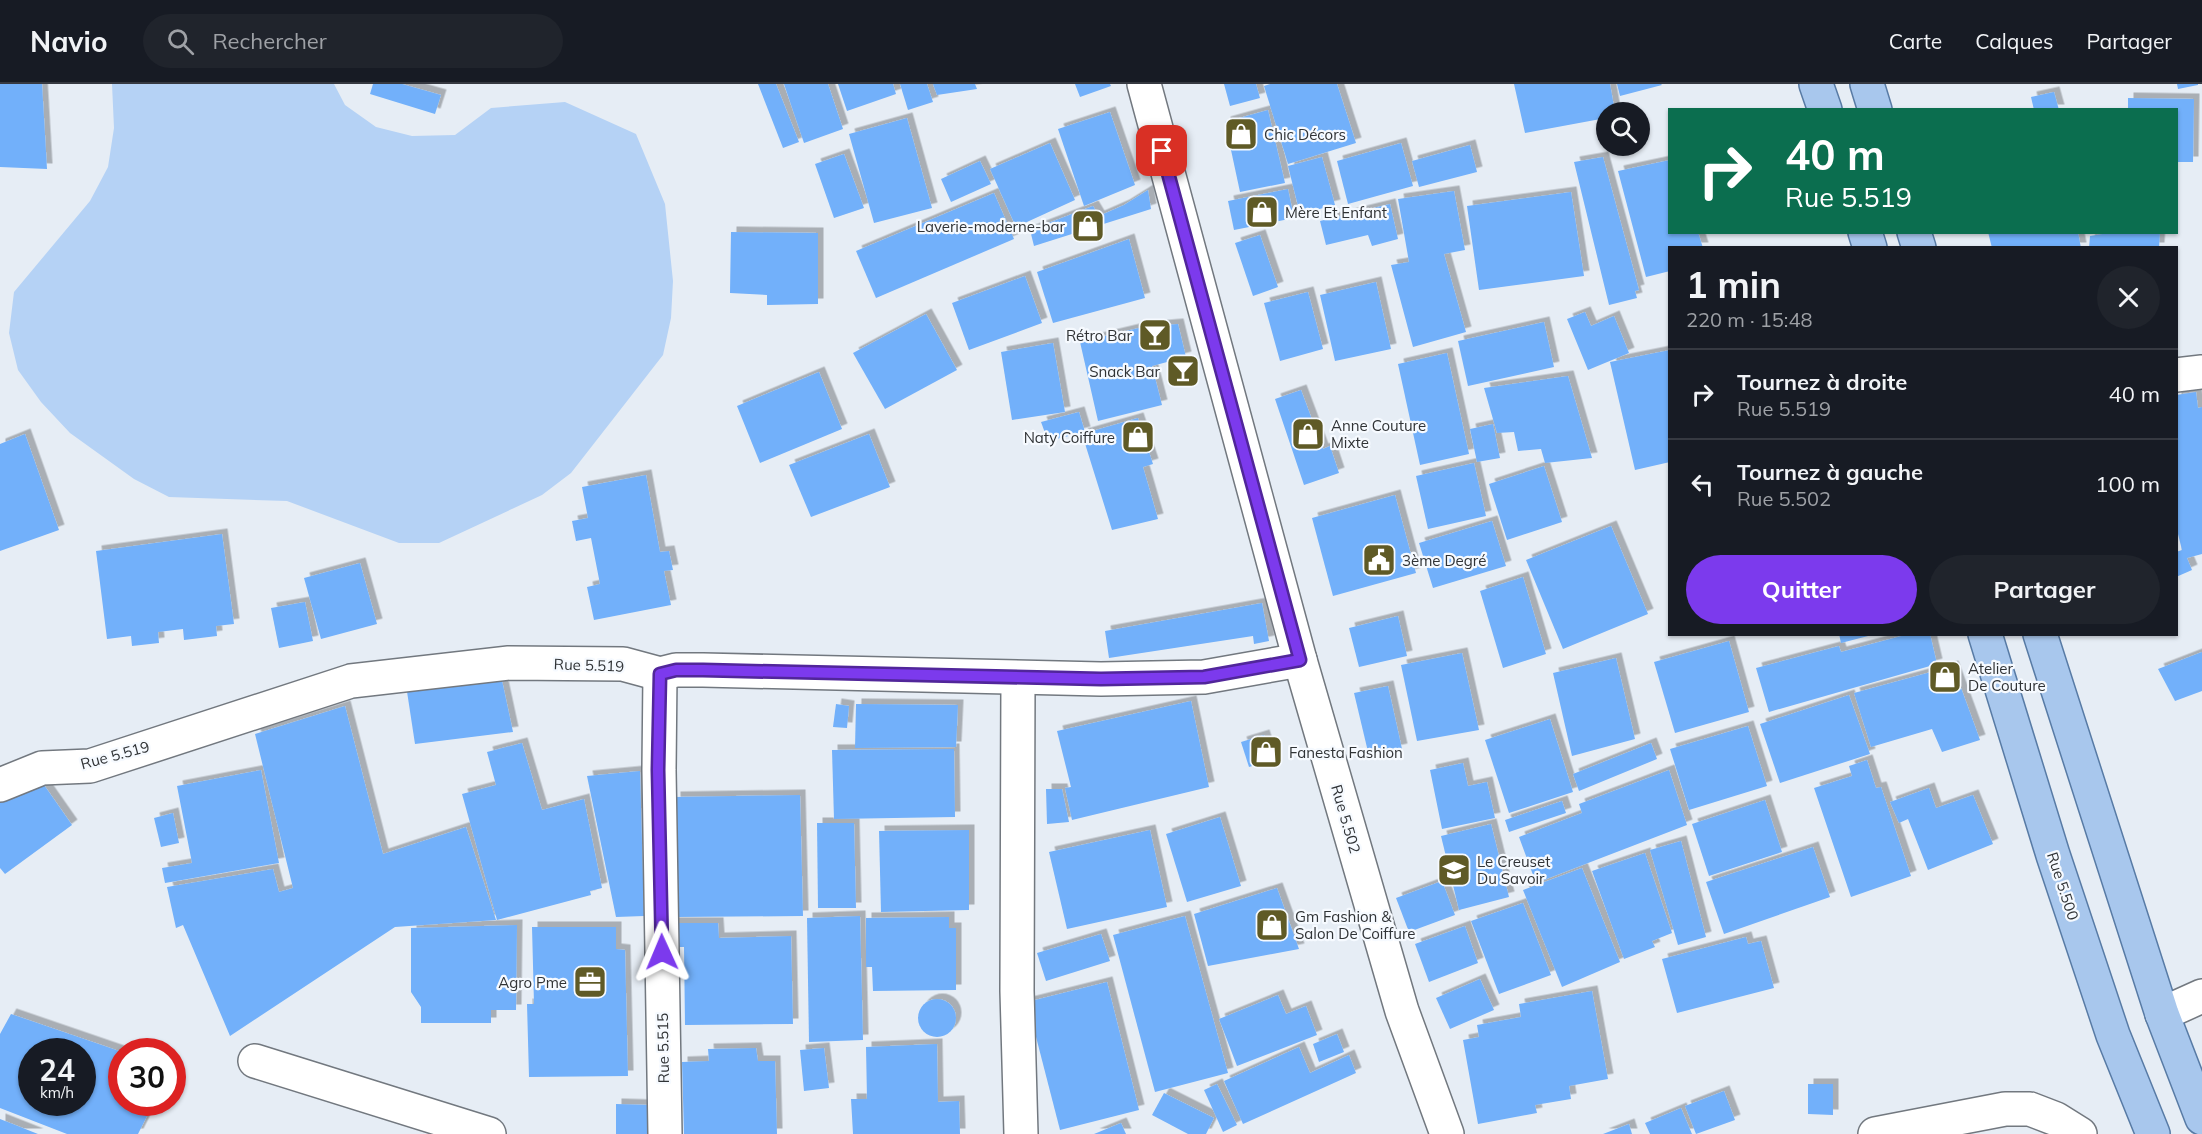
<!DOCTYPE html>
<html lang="fr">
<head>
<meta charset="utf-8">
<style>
	:root { --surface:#171b24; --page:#20242c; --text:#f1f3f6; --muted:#9ea1a6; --line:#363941; --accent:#7c3aed }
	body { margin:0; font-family:Mulish,sans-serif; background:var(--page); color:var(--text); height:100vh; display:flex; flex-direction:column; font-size:22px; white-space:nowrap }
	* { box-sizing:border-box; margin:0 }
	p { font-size:20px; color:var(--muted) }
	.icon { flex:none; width:33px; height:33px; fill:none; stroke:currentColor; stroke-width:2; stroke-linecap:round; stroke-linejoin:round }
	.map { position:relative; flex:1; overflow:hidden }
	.details { position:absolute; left:1668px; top:162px; width:510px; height:390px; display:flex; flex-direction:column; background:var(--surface); border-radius:0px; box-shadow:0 2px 4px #0004 }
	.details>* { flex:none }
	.hud { position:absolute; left:1668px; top:24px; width:510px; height:126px; border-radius:0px; box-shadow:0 2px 4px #0004; background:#0b6e4f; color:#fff; overflow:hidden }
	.tools { position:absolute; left:1596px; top:18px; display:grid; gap:12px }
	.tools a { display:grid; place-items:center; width:54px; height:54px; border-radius:50%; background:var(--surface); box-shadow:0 2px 4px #0004; font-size:30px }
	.speed { position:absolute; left:18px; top:954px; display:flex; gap:12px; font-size:30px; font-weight:700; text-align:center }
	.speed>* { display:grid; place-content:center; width:78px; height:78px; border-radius:50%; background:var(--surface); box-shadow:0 2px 4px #0004; line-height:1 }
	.speed small { font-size:15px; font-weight:400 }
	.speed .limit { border:9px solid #d22; background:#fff; color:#111 }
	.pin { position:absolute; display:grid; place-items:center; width:51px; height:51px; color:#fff; margin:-26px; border-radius:12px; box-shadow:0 3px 9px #0006 }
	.me { position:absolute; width:66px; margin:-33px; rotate:359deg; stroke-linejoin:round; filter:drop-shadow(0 0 4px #0008) }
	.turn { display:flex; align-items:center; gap:21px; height:126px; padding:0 18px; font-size:27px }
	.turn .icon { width:78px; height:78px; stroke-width:2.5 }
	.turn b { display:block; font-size:42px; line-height:51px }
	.round { display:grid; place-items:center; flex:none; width:63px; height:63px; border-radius:32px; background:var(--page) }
	.head { display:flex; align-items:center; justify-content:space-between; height:102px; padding:0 18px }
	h1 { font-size:36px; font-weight:700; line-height:45px }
	.primary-button { display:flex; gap:12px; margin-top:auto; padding:12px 18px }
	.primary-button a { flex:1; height:69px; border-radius:36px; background:var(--accent); color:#fff; font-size:24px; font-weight:700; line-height:69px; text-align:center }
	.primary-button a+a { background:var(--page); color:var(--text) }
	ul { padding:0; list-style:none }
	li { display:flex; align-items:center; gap:18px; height:90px; padding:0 18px; border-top:2px solid var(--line) }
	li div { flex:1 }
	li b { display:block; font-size:22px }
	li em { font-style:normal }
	header { display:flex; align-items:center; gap:36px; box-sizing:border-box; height:84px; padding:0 30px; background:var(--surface); border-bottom:2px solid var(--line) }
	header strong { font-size:28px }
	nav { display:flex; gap:33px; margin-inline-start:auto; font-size:21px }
	.search { width:420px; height:54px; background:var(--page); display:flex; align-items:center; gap:15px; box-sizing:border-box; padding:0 21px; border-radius:33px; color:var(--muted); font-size:22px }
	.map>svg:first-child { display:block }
</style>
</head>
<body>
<header>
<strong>Navio</strong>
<div class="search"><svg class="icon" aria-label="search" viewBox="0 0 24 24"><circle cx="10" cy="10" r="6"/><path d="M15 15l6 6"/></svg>Rechercher</div>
<nav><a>Carte</a><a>Calques</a><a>Partager</a></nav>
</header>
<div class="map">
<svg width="2202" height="1050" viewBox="0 0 2202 1050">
	<defs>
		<filter id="shadow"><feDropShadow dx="5.5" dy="-5.5" stdDeviation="0" flood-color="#0004"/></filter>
	</defs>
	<rect width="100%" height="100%" fill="#e6edf5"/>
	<polygon fill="#b5d2f5" points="112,0 334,0 345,21 376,43 412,52 455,51 491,24 565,18 636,50 665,120 673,197 671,234 663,271 571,389 542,411 439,459 399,459 287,417 169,413 134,395 70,349 41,318 18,286 9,249 14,208 90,117 108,83 114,44"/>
	<g fill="#72b0fa" fill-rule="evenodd" filter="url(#shadow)">
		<polygon points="0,0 42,0 47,85 0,83"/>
		<polygon points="373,0 402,0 441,11 435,30 370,10"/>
		<polygon points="758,0 776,0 799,58 783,64"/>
		<polygon points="784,0 828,0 843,45 804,59"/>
		<polygon points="838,0 893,0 896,10 847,27"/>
		<polygon points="900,0 927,0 933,18 908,26"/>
		<polygon points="933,0 975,0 977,5 937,11"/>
		<polygon points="1075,0 1110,0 1111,2 1080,13"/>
		<polygon points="1224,0 1256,0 1260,14 1230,22"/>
		<polygon points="1270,0 1337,0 1356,59 1288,80 1264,2"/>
		<polygon points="1514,0 1610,0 1615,28 1606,28 1606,34 1525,49"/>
		<polygon points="1617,0 1661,0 1662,1 1620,12"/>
		<polygon points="2177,0 2198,0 2198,1 2178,5"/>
		<polygon points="2054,8 2059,26 2034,26 2031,13"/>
		<polygon points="2128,14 2194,15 2193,78 2176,78 2176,26 2128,26"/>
		<polygon points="1268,26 1285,99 1240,108 1225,38"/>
		<polygon points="1110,28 1135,101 1084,122 1058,45"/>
		<polygon points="907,34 932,124 874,139 849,50"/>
		<polygon points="1050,59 1075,116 1016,143 990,85"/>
		<polygon points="1401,59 1413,102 1348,120 1337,77"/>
		<polygon points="1470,61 1477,88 1419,103 1412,77"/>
		<polygon points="844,70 864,124 834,134 815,80"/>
		<polygon points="1322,73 1335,121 1300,130 1288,82"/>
		<polygon points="1603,73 1639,206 1635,207 1637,214 1609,221 1574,78"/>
		<polygon points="1670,76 1670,148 1698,148 1703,164 1670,164 1670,187 1646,193 1618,87"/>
		<polygon points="980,77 991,100 951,118 941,95"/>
		<polygon points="1288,105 1294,134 1234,146 1228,117"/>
		<polygon points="1148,106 1151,125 1034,162 1030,146 1093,122 1099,132 1124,121"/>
		<polygon points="1454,107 1465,166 1444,170 1466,248 1413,263 1391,181 1409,178 1398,115"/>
		<polygon points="1571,108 1584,192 1479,206 1467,122"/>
		<polygon points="994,109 1014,155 876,214 856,167"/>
		<polygon points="1390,120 1398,155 1372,162 1368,151 1326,161 1320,137"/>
		<polygon points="731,148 818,149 818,220 767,221 767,211 730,209"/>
		<polygon points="1988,148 2078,148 2081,164 1992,164"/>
		<polygon points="2115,148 2125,150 2160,148 2159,164 2089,164 2090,152"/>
		<polygon points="1260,151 1278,203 1253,212 1235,159"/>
		<polygon points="1129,155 1145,214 1053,239 1037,188"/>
		<polygon points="1025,192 1042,239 969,266 952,219"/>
		<polygon points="1376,198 1391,265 1335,277 1320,211"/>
		<polygon points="1308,208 1323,265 1280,277 1264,219"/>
		<polygon points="1585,228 1591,242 1614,232 1629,269 1588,286 1567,235"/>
		<polygon points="926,230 957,286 885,325 853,269"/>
		<polygon points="1544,238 1554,283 1468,302 1458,257"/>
		<polygon points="1178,240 1186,273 1152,282 1162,321 1098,337 1080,258 1143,243"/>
		<polygon points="1053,259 1065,328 1012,336 1001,268"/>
		<polygon points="1670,266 1670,378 1635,386 1610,278"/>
		<polygon points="1447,269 1469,370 1420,381 1398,280"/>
		<polygon points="819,288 842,345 760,379 737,322"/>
		<polygon points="1568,292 1592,374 1545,379 1541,365 1518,367 1514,348 1497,349 1484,304"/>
		<polygon points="1301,306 1323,365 1330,362 1339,389 1304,401 1275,315"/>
		<polygon points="2196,308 2198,324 2202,323 2202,470 2187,474 2192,486 2176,493 2176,468 2182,466 2176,442 2176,311"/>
		<polygon points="1079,328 1085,348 1048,357 1041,338"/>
		<polygon points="1138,334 1153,380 1143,383 1158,435 1112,446 1082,350"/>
		<polygon points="1493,340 1500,374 1477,378 1470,345"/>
		<polygon points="25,350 59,446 0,467 0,360"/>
		<polygon points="869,350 890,403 811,433 789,381"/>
		<polygon points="1474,379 1486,432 1428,445 1416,392"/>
		<polygon points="1544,382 1562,438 1507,456 1489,400"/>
		<polygon points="646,391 660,468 669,467 673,486 664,487 671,521 594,536 587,503 600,500 591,454 576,457 572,437 588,434 582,403"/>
		<polygon points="1395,411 1416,489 1333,512 1312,434"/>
		<polygon points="1492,437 1506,482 1433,504 1419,459"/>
		<polygon points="1611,442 1648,530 1563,565 1526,476"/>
		<polygon points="222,450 234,540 216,542 217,552 184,556 183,545 158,548 159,559 132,562 131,552 107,555 96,467"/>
		<polygon points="360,479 377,540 321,555 304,494"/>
		<polygon points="1523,493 1546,570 1503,584 1480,507"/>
		<polygon points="305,518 313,557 279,564 271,524"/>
		<polygon points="1262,519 1269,557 1254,560 1253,552 1109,574 1105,547"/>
		<polygon points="1398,532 1407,572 1359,583 1349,544"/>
		<polygon points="1839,550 1872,550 1872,551 1841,559"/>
		<polygon points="1909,550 1930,550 1937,580 1769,628 1756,584 1839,562 1841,568"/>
		<polygon points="1729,557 1749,628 1675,649 1654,578"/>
		<polygon points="2202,568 2202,607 2175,617 2158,585"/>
		<polygon points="1462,569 1479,646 1417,657 1401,581"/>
		<polygon points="1616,574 1635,655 1572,672 1553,589"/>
		<polygon points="1953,582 1980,656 1942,668 1932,645 1871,663 1854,609"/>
		<polygon points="501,592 513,648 415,660 406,601"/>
		<polygon points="1388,602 1402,665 1369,672 1354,609"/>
		<polygon points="1849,611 1870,670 1780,699 1760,640"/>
		<polygon points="1191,617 1209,703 1072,736 1065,704 1071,703 1057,647"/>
		<polygon points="836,620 849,622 847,644 833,643"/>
		<polygon points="856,620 958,621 956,663 855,664"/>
		<polygon points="345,622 383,770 466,743 496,836 395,843 230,952 183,841 176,844 167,803 273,785 279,808 293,804 255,650"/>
		<polygon points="1550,635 1573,708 1509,729 1485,656"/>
		<polygon points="1748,642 1767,702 1689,726 1670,665"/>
		<polygon points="1264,651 1272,676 1249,683 1241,658"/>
		<polygon points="522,659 542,726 584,715 602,804 590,807 591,811 497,836 462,710 496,701 487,668"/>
		<polygon points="1651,659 1657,675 1579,707 1573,690"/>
		<polygon points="954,665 955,733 834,735 832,666"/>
		<polygon points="1867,676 1876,704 1881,703 1911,792 1851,813 1814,704 1852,692 1849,682"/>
		<polygon points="1463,679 1468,702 1487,698 1495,734 1442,745 1430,686"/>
		<polygon points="261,686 279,779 165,799 162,784 192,779 177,702"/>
		<polygon points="1669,686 1687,741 1536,799 1519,753 1582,729 1579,720"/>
		<polygon points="640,687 644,832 616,833 587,692"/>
		<polygon points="37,691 72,741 5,790 0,784 0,716"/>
		<polygon points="1929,704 1936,724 1973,711 1993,760 1928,786 1908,735 1899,739 1890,718"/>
		<polygon points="1046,705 1062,705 1069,738 1047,740"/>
		<polygon points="800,711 803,832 677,833 675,713"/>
		<polygon points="1765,716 1782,768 1709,792 1692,740"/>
		<polygon points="1562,717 1566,729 1509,748 1505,736"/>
		<polygon points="173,729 179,759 161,763 154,734"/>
		<polygon points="1220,733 1241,802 1187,818 1166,750"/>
		<polygon points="817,739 854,739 856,824 818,824"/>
		<polygon points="1491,740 1509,813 1459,826 1441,752"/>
		<polygon points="969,746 969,826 881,828 879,747"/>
		<polygon points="1150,746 1167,823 1067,845 1049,768"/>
		<polygon points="1681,757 1706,853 1678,861 1650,766"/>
		<polygon points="1813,763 1830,813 1724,850 1706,798"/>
		<polygon points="1645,769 1672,849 1652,857 1655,863 1624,875 1592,787"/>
		<polygon points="1582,784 1620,878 1562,903 1523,806"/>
		<polygon points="1442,797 1455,831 1409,848 1396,814"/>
		<polygon points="1277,804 1299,865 1208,882 1194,830"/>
		<polygon points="1523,819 1551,891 1499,910 1471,837"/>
		<polygon points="860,832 863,956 809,958 807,834"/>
		<polygon points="1185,832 1228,989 1155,1008 1113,851"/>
		<polygon points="949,833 949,844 956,844 956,906 873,907 872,883 866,883 866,834"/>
		<polygon points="670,839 718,839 719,854 791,852 793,940 685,941 684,863 670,863"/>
		<polygon points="517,841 516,926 491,926 491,939 421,939 421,923 411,908 411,844"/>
		<polygon points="1465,842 1478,879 1429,898 1415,860"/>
		<polygon points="532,843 616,843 616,865 625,866 628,992 529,993 527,920 534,920"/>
		<polygon points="1101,850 1110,877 1046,897 1037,869"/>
		<polygon points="1746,853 1748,860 1761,857 1774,904 1677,929 1662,875"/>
		<polygon points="1480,895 1494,926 1450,945 1436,914"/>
		<polygon points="1107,898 1139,1026 1060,1046 1027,918"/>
		<polygon points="1592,907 1608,995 1569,1002 1571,1015 1535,1021 1537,1029 1478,1040 1463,956 1479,953 1477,941 1521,933 1519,920"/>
		<polygon points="1278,911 1286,930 1306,922 1317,951 1237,982 1219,935"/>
		<circle cx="937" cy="934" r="19"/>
		<path d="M 11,930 L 122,968 L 122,1018 L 154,1018 L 138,1050 L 67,1050 L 0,1024 L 0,950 ZM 32,968 L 82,968 L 82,1018 L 32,1018 Z"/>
		<polygon points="1337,950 1344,968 1319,978 1313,960"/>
		<polygon points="937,960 938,1018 959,1017 960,1050 853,1050 851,1015 867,1015 866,963"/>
		<polygon points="1299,963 1310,989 1349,971 1356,989 1243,1040 1224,997"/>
		<polygon points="756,964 758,977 775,977 777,1050 684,1050 682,978 709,977 708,965"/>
		<polygon points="824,964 829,1004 804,1007 800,966"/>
		<polygon points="1217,1000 1237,1041 1223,1048 1204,1006"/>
		<polygon points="1808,1000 1833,1000 1833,1031 1808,1030"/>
		<polygon points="1724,1007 1735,1036 1696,1050 1685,1022"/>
		<polygon points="1164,1009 1214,1034 1206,1050 1188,1050 1152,1031"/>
		<polygon points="616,1020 648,1021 649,1050 616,1050"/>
		<polygon points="1681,1024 1692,1050 1650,1050 1645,1039"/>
		<polygon points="0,1035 38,1050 0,1050"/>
		<polygon points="1121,1039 1126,1050 1094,1050"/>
		<polygon points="1629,1040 1632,1050 1603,1050"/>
	</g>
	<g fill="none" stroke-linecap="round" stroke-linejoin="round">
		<g stroke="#72787f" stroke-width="36">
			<g id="minor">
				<polyline points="1144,0 1300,576 1402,927 1447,1050"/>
				<polyline points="2176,291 2202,288"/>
				<polyline points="660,590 659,686 665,1050"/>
				<polyline points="1018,594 1017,907 1021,1050"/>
				<polyline points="0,701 42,684 90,682 351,597 509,579 623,580 660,590 676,586 703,586 1101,595 1204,593 1300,576"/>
				<polyline points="2162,930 2202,912"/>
				<polyline points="255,977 489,1050"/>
				<polyline points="1875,1050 2005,1025 2030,1025 2056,1035 2080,1050"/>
			</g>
		</g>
		<g stroke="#587ba5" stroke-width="36">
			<g id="major">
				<polyline points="1816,0 1825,26"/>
				<polyline points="1867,0 1875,26"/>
				<polyline points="1865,148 1870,164"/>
				<polyline points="1914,148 1919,164"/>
				<polyline points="1985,550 2053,771 2113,951 2153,1050"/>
				<polyline points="2040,550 2162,930 2202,1034"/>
			</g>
		</g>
		<use href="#minor" stroke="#fff" stroke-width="33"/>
		<use href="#major" stroke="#a8c7ed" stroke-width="33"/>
	</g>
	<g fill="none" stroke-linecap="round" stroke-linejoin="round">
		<g stroke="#51269a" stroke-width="15">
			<polyline id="route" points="662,868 658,686 660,590 676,586 703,586 1101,595 1204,593 1300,576 1162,67"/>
		</g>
		<use href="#route" stroke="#7c3aed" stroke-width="10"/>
	</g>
	<defs>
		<g id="shop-square" transform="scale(1.725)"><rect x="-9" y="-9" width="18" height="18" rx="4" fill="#5f5a26" stroke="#f6faff"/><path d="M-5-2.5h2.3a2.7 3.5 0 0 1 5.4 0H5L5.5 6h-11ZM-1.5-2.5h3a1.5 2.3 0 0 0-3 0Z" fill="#fff"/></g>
		<g id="bar-square" transform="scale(1.725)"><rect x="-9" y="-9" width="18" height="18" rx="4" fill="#5f5a26" stroke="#f6faff"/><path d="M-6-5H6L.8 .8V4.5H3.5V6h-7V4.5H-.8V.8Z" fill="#fff"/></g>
		<g id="civic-square" transform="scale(1.725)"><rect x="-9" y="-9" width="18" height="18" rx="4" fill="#5f5a26" stroke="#f6faff"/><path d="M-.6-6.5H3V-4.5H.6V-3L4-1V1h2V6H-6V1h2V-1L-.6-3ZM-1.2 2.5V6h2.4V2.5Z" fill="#fff"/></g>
		<g id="school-square" transform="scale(1.725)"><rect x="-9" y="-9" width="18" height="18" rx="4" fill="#5f5a26" stroke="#f6faff"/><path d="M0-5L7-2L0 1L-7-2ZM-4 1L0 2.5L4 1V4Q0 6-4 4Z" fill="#fff"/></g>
		<g id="office-square" transform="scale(1.725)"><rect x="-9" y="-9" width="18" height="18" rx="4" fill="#5f5a26" stroke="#f6faff"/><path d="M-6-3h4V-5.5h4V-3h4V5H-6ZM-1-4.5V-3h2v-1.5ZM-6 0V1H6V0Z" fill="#fff"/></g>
	</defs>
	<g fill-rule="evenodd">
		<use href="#shop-square" x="1241" y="50"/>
		<use href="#shop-square" x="1262" y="128"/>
		<use href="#shop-square" x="1088" y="142"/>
		<use href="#bar-square" x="1155" y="251"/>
		<use href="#bar-square" x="1183" y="287"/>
		<use href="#shop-square" x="1308" y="350"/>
		<use href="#shop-square" x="1138" y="353"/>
		<use href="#civic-square" x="1379" y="476"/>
		<use href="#shop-square" x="1945" y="593"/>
		<use href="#shop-square" x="1266" y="668"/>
		<use href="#school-square" x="1454" y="786"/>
		<use href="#shop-square" x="1272" y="841"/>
		<use href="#office-square" x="590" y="898"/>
	</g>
	<g text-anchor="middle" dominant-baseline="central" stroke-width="4.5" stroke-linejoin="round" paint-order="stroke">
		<g font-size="15" fill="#303336" stroke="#f6faff" text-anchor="start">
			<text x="1264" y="50">Chic Décors</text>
			<text x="1285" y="128">Mère Et Enfant</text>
			<text x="1065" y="142" text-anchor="end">Laverie-moderne-bar</text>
			<text x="1132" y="251" text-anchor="end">Rétro Bar</text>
			<text x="1160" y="287" text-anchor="end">Snack Bar</text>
			<text x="1331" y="341">Anne Couture<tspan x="1331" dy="17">Mixte</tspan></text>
			<text x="1115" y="353" text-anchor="end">Naty Coiffure</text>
			<text x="1402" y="476">3ème Degré</text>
			<text x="1968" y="584">Atelier<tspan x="1968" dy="17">De Couture</tspan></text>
			<text x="1289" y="668">Fanesta Fashion</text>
			<text x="1477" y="777">Le Creuset<tspan x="1477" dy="17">Du Savoir</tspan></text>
			<text x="1295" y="832">Gm Fashion &amp;<tspan x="1295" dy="17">Salon De Coiffure</tspan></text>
			<text x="567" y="898" text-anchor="end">Agro Pme</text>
		</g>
		<g font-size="15" fill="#303336" stroke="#f6faff">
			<text transform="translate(589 581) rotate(2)">Rue 5.519</text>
			<text transform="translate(115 671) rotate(-15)">Rue 5.519</text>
			<text transform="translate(1346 735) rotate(74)">Rue 5.502</text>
			<text transform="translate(2063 802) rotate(72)">Rue 5.500</text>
			<text transform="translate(663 964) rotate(-91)">Rue 5.515</text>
		</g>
	</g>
</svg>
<div class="tools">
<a><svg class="icon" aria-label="search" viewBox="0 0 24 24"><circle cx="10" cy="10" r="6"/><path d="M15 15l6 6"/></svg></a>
</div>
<div class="speed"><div>24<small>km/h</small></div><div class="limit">30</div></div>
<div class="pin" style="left:1162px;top:67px;background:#d93025"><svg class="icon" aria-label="arrive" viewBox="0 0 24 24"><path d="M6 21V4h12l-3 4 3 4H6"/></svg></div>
<svg class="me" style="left:662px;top:868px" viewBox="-20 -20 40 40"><path d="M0-17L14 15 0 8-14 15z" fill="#7c3aed" stroke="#fff" stroke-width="4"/></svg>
<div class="hud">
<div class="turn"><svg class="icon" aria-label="right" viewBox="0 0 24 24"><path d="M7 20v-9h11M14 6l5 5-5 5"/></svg><div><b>40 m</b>Rue 5.519</div></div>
</div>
<section class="details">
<div class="head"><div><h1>1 min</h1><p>220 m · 15:48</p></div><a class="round"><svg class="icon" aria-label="close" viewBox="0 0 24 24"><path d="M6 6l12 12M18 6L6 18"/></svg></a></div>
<ul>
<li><svg class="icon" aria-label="right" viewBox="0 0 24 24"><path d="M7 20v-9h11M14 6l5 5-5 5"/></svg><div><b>Tournez à droite</b><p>Rue 5.519</p></div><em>40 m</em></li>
<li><svg class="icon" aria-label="left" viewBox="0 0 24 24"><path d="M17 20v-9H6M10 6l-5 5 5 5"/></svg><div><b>Tournez à gauche</b><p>Rue 5.502</p></div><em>100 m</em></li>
</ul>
<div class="primary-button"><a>Quitter</a><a>Partager</a></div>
</section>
</div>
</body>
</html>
